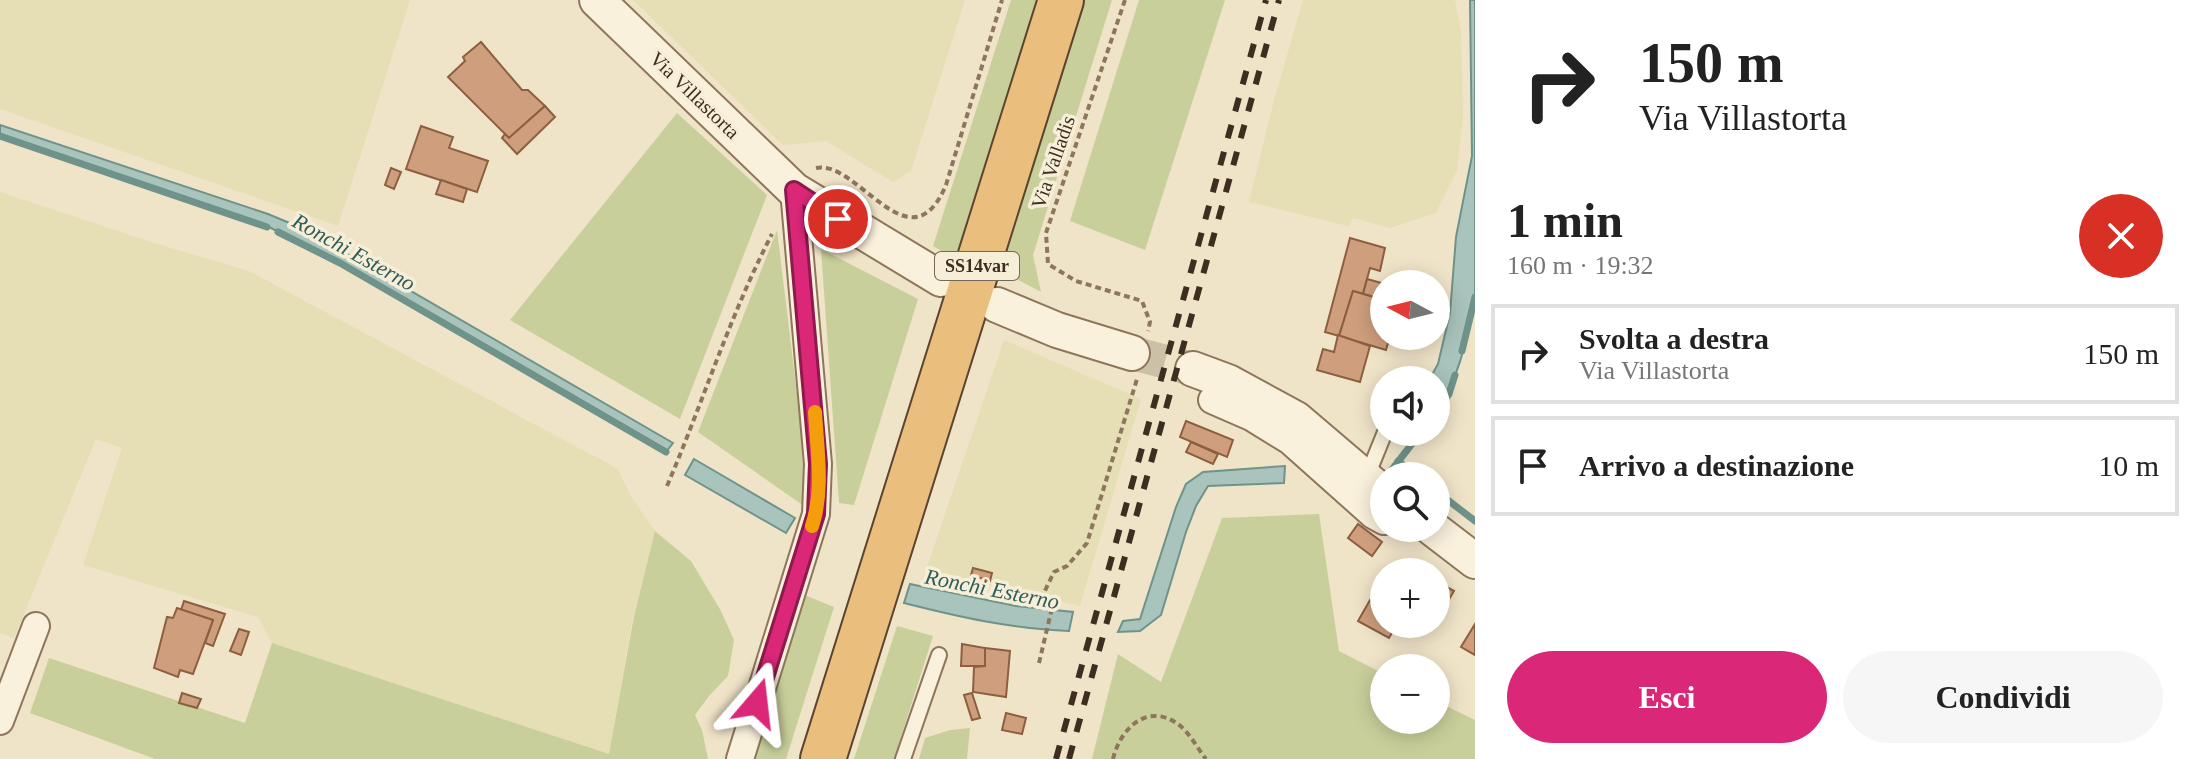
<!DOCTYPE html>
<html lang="it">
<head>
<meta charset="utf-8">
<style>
	:root { --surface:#fff; --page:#f6f6f6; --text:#222; --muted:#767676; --line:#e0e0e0; --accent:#db2777 }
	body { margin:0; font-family:Georgia,serif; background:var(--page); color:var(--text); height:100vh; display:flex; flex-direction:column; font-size:30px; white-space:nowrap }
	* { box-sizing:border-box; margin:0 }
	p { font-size:26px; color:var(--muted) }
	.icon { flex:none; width:44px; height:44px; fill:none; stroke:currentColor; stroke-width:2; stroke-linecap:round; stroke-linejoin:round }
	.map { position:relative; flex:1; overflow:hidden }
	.panel { display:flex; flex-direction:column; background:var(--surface); width:720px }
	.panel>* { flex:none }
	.guide { background:#fff; color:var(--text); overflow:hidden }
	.needle { width:52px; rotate:277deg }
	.controls { position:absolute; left:1370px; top:270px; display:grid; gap:16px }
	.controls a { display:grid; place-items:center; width:80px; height:80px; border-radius:50%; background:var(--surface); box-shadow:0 4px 20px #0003; font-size:40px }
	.pin { position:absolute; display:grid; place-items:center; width:68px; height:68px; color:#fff; margin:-34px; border:4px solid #fff; border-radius:50%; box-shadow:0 2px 8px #0007 }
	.me { position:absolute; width:88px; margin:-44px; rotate:17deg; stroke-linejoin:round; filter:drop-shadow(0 0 6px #0008) }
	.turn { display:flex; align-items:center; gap:28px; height:168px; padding:0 32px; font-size:36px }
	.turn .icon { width:104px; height:104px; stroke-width:2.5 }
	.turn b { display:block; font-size:56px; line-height:68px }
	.round { display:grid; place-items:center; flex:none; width:84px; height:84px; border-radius:42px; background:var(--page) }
	.summary { display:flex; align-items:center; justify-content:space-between; height:136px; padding:0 32px }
	h1 { font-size:48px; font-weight:700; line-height:60px }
	.button { display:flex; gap:16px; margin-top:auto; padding:16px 32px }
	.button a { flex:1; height:92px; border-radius:48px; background:var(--accent); color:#fff; font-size:32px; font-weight:700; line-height:92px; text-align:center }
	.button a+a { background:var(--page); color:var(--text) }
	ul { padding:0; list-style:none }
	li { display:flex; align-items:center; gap:24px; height:100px; margin:0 16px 12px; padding:0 16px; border:4px solid var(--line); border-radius:0px }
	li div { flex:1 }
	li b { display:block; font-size:30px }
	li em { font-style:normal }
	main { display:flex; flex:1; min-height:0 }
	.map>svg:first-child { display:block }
</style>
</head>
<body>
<main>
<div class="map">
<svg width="1475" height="759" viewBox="0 0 1475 759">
	<rect width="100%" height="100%" fill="#f0e4c8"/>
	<g fill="#e6deb5">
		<polygon points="0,0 410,0 338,226 0,109"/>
		<polygon points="633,0 965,0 911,171 893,182 826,141 783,145"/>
		<polygon points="1303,0 1455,0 1461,30 1463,118 1457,171 1436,213 1390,228 1353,218 1348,226 1249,202 1274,100"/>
		<polygon points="0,192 151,242 249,271 618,469 632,498 655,531 633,616 609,754 272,643 258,617 83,565 122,448 96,439 14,638 0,633"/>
		<polygon points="1004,340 1141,399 1080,606 926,570"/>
	</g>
	<g fill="#c9cf9b">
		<polygon points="1011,0 1044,0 957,260 933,246"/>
		<polygon points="1075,0 1112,0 1033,255 1041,292 992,266"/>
		<polygon points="1139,0 1225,0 1145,250 1070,221"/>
		<polygon points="677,113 767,195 680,419 510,320"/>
		<polygon points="777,230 802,435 804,506 698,432"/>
		<polygon points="821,249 918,299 854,505 839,503"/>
		<polygon points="1319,514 1339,651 1384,674 1384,720 1436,720 1436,701 1475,720 1475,759 1092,759 1118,654 1161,682 1222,518"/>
		<polygon points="655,531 691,561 721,611 734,640 728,676 709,696 695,715 702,730 708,759 155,759 30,713 49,658 245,723 272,643 609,754 634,616"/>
		<polygon points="802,594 834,607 786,759 750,759"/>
		<polygon points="897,626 933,636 894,759 854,759"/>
		<polygon points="970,728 967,759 919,759 925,738 950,730"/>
	</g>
	<g fill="#a9c4bc" stroke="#6f938a" stroke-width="2">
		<path d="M 1470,0 L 1475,0 L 1475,297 C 1467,336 1460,379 1436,411 L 1436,380 L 1429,380 L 1438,364 L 1450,313 L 1456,237 L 1472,156 Z"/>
		<polygon points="0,125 268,214 304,229 673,443 666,452 340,263 271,228 0,136"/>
		<polygon points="694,459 795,518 786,533 685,475"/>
		<polygon points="1285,466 1284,483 1208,486 1196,506 1186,532 1161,615 1140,631 1118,632 1123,621 1140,619 1176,507 1186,484 1203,472"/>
		<path d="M 910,584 L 1016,606 L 1073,612 L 1069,631 C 1013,629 959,617 904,603 Z"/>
	</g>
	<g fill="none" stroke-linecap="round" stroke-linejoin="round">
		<g stroke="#6f938a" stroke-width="7">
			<polyline points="0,136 267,227"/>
			<polyline points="278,232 340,263 666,452"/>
			<polyline points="1462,351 1475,297"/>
			<polyline points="1436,411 1449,394 1455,375"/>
			<polyline points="1398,461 1418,476"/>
			<polyline points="1391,471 1421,432"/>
			<polyline points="1436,491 1475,521"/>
		</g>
	</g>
	<g fill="#cf9f7d" stroke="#8d5f41" stroke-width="2">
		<polygon points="481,42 522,90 528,90 545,106 509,138 448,77 465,61 463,57"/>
		<polygon points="545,106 555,117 517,154 502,138 505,134 509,138"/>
		<polygon points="421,126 453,137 449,148 488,161 477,192 406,169"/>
		<polygon points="391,168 401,172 394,189 385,185"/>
		<polygon points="441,180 467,189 463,202 436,194"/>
		<polygon points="1350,238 1385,248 1380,271 1370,268 1363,294 1353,291 1339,336 1325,332"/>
		<polygon points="1367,279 1385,284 1384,300 1363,294"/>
		<polygon points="1353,291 1384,300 1384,336 1390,336 1386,350 1339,336"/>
		<polygon points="1338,335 1370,346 1360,382 1317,370 1323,349 1334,352"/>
		<polygon points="1186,421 1233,440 1227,457 1180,437"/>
		<polygon points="1191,442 1218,454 1213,464 1186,452"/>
		<polygon points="1358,524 1382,542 1372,556 1348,538"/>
		<polygon points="973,568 992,573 990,581 971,575"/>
		<polygon points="1441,584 1454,591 1447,603 1436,597"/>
		<polygon points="1374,593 1384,598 1384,624 1397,624 1389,638 1358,621"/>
		<polygon points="184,601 225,614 213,646 205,643 213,620 181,610"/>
		<polygon points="177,608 213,620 193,674 180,670 178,677 154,668 167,617 173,618"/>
		<polygon points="1475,624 1475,655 1461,647"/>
		<polygon points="239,629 249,632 241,655 230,651"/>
		<polygon points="962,644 985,648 985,666 961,666"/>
		<polygon points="985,648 1010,651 1006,697 973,692 974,667 985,666"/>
		<polygon points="182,693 201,699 197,708 179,703"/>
		<polygon points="972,693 980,718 972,720 964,695"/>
		<polygon points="1006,713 1026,718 1022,734 1002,730"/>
	</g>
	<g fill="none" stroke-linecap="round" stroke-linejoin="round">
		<polyline stroke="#ccc0a6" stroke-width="34" stroke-dasharray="34 17" stroke-linecap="butt" points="1132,353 1193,369"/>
		<g stroke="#8d765c" stroke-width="18">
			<g id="service">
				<polyline points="1366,479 1385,432"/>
				<polyline points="903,759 939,655"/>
			</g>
		</g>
		<g stroke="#8d765c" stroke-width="30">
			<g id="minor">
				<polyline points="1212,400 1251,417 1290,441 1373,515 1384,521"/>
				<polyline points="0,721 36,626"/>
				<polyline points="740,759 816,514 818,464 794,190"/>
			</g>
		</g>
		<g stroke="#8d765c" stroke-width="38">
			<g id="tertiary">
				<polyline points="597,0 794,190 941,279"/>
				<polyline points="997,305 1057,330 1132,353"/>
				<polyline points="1193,369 1228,382 1296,419 1384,494"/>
				<polyline points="1432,528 1475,561"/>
			</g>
		</g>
		<g stroke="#5b4430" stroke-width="48">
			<polyline id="trunk" points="823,759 1061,0"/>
		</g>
		<g stroke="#8d765c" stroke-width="4" stroke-dasharray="6 4" stroke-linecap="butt">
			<polyline points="1125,0 1046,233 1048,264 1076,281 1142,301 1150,322 1148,331"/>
			<path d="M 816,168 C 858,159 910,270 946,185 L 1002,0"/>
			<path d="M 667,486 C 703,402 730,315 772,234"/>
			<polyline points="1039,663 1052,608 1041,599 1054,572 1067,566 1087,543 1137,379"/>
			<path d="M 1113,759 C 1120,729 1147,702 1178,724 C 1189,732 1198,749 1206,759"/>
		</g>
		<use href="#service" stroke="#faf1dc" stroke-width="14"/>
		<use href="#minor" stroke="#faf1dc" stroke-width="26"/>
		<use href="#tertiary" stroke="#faf1dc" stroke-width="34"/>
		<use href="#trunk" stroke="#eabe7c" stroke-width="44"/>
		<g stroke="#3d2e20" stroke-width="6" stroke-dasharray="14 14" stroke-linecap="butt">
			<polyline points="1056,759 1266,0"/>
			<polyline points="1069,759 1279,0"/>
		</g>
	</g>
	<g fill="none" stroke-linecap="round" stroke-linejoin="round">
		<g stroke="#8e194d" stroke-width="20">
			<polyline id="route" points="757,703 816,514 818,464 794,190 838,219"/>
		</g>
		<use href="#route" stroke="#db2777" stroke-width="14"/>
		<path stroke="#f59e0b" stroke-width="14" d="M 812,526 C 824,490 817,449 815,412"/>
	</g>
	<g text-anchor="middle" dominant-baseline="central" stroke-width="7" stroke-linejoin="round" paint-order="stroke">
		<rect fill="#f7eed8" stroke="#756857" stroke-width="2" x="935" y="252" width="84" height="28" rx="6"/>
		<g font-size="18" font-weight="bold" fill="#3d2e20">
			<text x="977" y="266">SS14var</text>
		</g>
		<g font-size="20" fill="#3d2e20" stroke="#f7eed8">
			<text transform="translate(695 95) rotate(44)">Via Villastorta</text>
			<text transform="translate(1053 162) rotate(-71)">Via Valladis</text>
		</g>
		<g font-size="22" font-style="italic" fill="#2f5d5a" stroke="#f7eed8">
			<text transform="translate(354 252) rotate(29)">Ronchi Esterno</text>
			<text transform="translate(992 589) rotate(11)">Ronchi Esterno</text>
		</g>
	</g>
</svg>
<div class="controls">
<a><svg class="needle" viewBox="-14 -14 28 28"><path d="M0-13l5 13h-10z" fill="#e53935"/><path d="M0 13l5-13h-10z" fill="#767676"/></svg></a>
<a><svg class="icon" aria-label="sound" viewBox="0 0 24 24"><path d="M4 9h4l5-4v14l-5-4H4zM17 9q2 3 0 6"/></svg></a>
<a><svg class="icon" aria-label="search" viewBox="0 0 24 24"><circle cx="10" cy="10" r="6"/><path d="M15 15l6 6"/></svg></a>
<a>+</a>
<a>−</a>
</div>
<div class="pin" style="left:838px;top:219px;background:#d93025"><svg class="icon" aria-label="arrive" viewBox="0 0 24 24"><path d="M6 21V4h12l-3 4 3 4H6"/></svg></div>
<svg class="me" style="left:757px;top:703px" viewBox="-20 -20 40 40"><path d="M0-17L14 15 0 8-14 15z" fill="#db2777" stroke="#fff" stroke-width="4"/></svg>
</div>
<section class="panel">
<div class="guide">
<div class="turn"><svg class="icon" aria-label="right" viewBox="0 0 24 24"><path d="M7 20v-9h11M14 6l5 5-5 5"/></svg><div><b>150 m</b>Via Villastorta</div></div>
</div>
<div class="summary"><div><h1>1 min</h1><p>160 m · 19:32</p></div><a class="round" style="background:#d93025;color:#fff"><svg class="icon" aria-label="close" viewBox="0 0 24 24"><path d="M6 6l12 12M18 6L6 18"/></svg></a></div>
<ul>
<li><svg class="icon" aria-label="right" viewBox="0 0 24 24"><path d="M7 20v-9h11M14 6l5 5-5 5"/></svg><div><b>Svolta a destra</b><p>Via Villastorta</p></div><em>150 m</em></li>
<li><svg class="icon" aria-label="arrive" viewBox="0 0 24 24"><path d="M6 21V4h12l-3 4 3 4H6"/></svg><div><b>Arrivo a destinazione</b></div><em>10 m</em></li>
</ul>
<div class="button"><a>Esci</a><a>Condividi</a></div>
</section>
</main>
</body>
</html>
